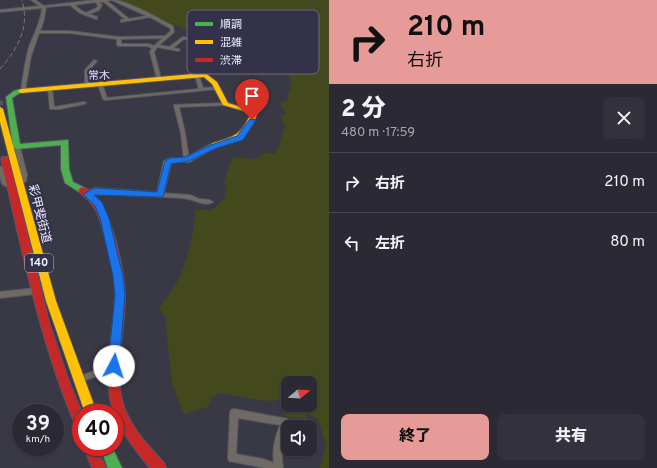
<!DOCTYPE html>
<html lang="ja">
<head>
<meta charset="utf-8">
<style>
	:root { --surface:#2b2a34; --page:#33323c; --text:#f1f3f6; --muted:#a6a7ac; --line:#47464f; --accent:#e69b98 }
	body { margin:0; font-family:Overpass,"Noto Sans JP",sans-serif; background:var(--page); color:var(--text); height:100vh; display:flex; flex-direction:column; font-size:15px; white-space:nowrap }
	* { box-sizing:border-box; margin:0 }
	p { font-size:13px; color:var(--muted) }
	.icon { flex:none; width:22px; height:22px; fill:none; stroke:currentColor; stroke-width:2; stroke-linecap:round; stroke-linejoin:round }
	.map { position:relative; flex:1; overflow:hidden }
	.drawer { display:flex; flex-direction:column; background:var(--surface); width:328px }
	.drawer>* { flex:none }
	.hud { background:#e69b98; color:#111; overflow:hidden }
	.needle { width:26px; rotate:72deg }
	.buttons { position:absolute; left:281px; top:376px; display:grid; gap:8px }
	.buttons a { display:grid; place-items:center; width:36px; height:36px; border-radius:8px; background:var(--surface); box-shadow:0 1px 3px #0004,0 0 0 1px var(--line); font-size:20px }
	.speed { position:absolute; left:12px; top:404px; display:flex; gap:8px; font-size:20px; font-weight:700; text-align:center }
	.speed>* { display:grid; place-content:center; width:52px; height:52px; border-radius:50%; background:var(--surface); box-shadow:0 1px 3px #0004,0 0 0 1px var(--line); line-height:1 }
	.speed small { font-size:10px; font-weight:400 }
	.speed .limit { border:6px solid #d22; background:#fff; color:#111 }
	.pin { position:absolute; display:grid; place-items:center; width:34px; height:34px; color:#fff; margin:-41px -17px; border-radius:50% 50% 50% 0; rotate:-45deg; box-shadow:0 0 4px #0007 }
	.pin .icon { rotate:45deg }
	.me { position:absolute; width:44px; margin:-22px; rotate:5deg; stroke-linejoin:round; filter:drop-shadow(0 0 3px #0008) }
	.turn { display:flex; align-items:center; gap:14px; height:84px; padding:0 12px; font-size:18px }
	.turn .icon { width:52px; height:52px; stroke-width:2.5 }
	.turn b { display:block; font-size:28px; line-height:34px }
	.round { display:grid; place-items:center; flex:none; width:42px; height:42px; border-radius:8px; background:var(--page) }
	.headline { display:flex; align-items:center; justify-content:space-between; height:68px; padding:0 12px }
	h1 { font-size:24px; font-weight:800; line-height:30px }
	.action { display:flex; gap:8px; margin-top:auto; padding:8px 12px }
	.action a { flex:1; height:46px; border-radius:8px; background:var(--accent); color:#111; font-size:16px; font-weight:800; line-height:46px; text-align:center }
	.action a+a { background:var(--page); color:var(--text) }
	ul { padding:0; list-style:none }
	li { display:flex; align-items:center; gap:12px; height:60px; padding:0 12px; border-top:1px solid var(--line) }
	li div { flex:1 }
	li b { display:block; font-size:15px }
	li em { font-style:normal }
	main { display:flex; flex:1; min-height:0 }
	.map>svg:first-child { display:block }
</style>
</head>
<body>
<main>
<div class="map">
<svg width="329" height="468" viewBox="0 0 329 468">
	<rect width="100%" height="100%" fill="#393845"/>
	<path fill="#43491c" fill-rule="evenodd" d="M 117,0 L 329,0 L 329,468 L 320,468 L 326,445 L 318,419 L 307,414 L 305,419 L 285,416 L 280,400 L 262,401 L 221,393 L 212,397 L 208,407 L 184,414 L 172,385 L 165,317 L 159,308 C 165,300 172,291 177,282 C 186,266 196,228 195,209 L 212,210 L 224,199 L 227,185 L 224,183 L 232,157 L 255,159 L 266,152 L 275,154 C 282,144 280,137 285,126 L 280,116 L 286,114 L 280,103 L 288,100 L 287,94 L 289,93 L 291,82 L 284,64 L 281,60 L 222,51 L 224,38 L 191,32 ZM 288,383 L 310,383 L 310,405 L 288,405 Z"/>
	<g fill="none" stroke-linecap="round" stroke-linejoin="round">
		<polyline stroke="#545361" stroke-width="5" stroke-dasharray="5 2.5" stroke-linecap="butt" points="0,103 3,103"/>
		<g stroke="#575662" stroke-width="2">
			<g id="street">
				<path d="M 31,0 L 35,0 L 44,6 L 95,0 L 111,0 L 107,1 L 129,19 L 147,16 L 112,0 C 127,0 159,19 173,26 L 174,32 L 159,45 L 169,47 L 183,37 L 204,41 L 202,42 L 184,39 L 173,48 L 179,49 L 180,50 L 178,51 L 157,47 L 154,52 L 161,79 L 159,80 L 157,79 L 150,52 L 152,48 L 148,46 L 119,46 L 117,45 L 117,39 L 69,33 L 39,33 L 31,56 L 25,91 L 23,92 L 21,91 C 23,76 25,61 29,47 C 34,34 41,22 42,8 L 0,12 L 0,10 L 40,6 ZM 95,2 L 98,5 L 97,8 L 86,13 L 82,11 L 74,5 ZM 98,2 L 104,2 L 125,19 L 121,20 L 121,22 L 150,17 L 170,28 L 171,31 L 165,36 L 119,37 L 69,31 L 40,31 L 44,19 L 46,7 L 70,5 L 80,13 L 96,19 L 97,19 L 97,17 L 89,14 L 99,10 L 102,5 ZM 163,38 L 154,46 L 149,44 L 121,44 L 121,39 Z"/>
				<polygon points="94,60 97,61 89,70 89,85 85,86 85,70"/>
				<polygon points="196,75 199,76 203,88 218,87 220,88 218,89 105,100 103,99 98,84 100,83 102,84 107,98 199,89 195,76"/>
				<polygon points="48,88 52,89 54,107 84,102 86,103 84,104 60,109 50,109"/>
				<polygon points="225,103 227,104 227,105 179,107 185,133 189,160 188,161 184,161 181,133 174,106 174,105"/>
				<polygon points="17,145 20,147 27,175 26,181 20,185 17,183 21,179 21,175 14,147"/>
				<polygon points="0,166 3,168 7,183 12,184 13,185 12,186 5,186 2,184 0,177"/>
				<path d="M 160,193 L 190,195 L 199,199 L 210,200 L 213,202 C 205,207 196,200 188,199 C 178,197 168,198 158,196 L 157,195 Z"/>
				<polygon points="36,288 38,289 39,291 38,293 36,294 0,298 0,292"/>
				<polygon points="114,364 117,365 118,367 117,369 80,382 77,381 76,379 77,377"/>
				<path d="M 234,409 L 288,419 L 289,422 C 283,439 280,450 283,468 L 265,468 L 229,461 L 228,458 L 230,413 L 231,410 ZM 238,418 L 280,425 C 275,438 272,449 274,463 L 263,459 L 236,454 Z"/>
			</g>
		</g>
		<g stroke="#575662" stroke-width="2">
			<g id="fast">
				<polygon points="21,89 23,90 23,92 18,94 12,98 20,144 68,140 69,169 73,182 85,188 86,190 85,192 79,192 65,183 61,169 61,145 17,149 13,147 6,97 14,91"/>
				<polygon points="213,143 216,143 220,145 189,162 173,162 171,164 163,197 96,194 88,197 84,194 85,192 95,188 157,192 164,161 171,158 185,158"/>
				<polygon points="100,447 112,447 122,468 108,468"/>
			</g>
		</g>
		<g stroke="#575662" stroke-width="2">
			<g id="slow">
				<path d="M 205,73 L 217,82 L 228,103 L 258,112 C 249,136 241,141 216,147 L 213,147 L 213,143 C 235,137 242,134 251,113 L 223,105 L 212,84 L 204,77 L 21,93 L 18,91 L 21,89 Z"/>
				<polygon points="0,107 3,109 56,301 97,413 85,413 46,301 0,122"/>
			</g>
		</g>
		<g stroke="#575662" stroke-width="2">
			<g id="jam">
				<path d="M 2,157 L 8,157 L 9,159 L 49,322 L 70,384 L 82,413 L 81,431 L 77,429 C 40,343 22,250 1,159 Z"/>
				<path d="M 82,187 C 110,195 125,271 125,297 C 125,331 114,366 122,400 C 128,425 147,444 164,463 L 166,468 L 150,468 C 133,447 115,425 110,398 C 104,364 114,330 115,296 C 115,277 111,259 106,242 C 103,230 101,218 94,207 C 90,200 83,196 78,190 Z"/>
				<polygon points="84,447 96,447 106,468 92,468"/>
			</g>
		</g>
		<use href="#street" fill="#6f6a64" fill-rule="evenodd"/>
		<use href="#fast" fill="#4caf50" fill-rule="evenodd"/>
		<use href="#slow" fill="#ffc107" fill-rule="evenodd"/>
		<use href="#jam" fill="#c62828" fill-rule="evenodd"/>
		<path stroke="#797575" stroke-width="1" stroke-dasharray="5 2.5" stroke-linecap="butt" d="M 0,69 C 18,48 30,28 22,0"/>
	</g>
	<polygon fill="#46434d" points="255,57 273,63 272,74 259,75 253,67"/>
	<polygon fill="#1a73e8" stroke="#114b97" points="250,119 256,120 243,140 217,148 189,161 171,164 163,197 94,195 102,202 109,218 123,276 125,295 119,366 118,370 114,372 110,370 108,366 115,295 113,276 100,218 95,206 83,194 95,188 157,192 165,161 171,158 185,157 211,145 237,136"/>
	<g text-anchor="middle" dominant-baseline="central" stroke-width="4" stroke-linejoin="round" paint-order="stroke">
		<g font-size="11" fill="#e6dcf9" stroke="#34324b">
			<text x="99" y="76">常木</text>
		</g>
		<rect fill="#34324b" stroke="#b7b6c9" stroke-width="1" x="25" y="254" width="28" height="18" rx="3"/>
		<g font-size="11" font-weight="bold" fill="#efefff">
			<text x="39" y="263">140</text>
		</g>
		<g font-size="12" fill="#efefff" stroke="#34324b">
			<text transform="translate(39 214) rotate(76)">彩甲斐街道</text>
		</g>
	</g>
	<rect x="187" y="10" width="132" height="64" rx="6" fill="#34324b" stroke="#6c6b81" stroke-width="1"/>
	<rect x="195" y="22" width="18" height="4" fill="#4caf50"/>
	<rect x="195" y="40" width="18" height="4" fill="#ffc107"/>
	<rect x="195" y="58" width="18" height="4" fill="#c62828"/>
	<g font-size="11" fill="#efefff">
		<text x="220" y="28">順調</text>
		<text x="220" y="46">混雑</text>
		<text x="220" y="64">渋滞</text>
	</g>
</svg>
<div class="buttons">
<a><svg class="needle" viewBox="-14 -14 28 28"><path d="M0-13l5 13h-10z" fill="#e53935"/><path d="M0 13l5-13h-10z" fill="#a6a7ac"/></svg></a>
<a><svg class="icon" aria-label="sound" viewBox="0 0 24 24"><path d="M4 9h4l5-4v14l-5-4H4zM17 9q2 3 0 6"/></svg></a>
</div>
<div class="speed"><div>39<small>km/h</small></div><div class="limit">40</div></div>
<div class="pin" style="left:252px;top:120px;background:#d93025"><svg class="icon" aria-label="arrive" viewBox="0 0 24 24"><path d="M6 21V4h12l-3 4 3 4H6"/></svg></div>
<svg class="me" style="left:114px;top:366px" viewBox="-20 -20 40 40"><circle r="19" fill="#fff"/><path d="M0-13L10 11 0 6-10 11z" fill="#1a73e8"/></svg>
</div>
<section class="drawer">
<div class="hud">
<div class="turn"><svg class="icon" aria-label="right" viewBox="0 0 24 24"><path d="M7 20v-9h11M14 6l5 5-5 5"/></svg><div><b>210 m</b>右折</div></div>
</div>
<div class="headline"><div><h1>2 分</h1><p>480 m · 17:59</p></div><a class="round"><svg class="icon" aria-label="close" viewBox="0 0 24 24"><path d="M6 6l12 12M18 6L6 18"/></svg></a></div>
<ul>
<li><svg class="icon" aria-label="right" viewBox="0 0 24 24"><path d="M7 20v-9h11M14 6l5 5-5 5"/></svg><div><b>右折</b></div><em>210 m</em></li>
<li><svg class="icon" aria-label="left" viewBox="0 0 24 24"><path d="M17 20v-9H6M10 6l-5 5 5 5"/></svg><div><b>左折</b></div><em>80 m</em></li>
</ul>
<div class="action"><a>終了</a><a>共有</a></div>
</section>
</main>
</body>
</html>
